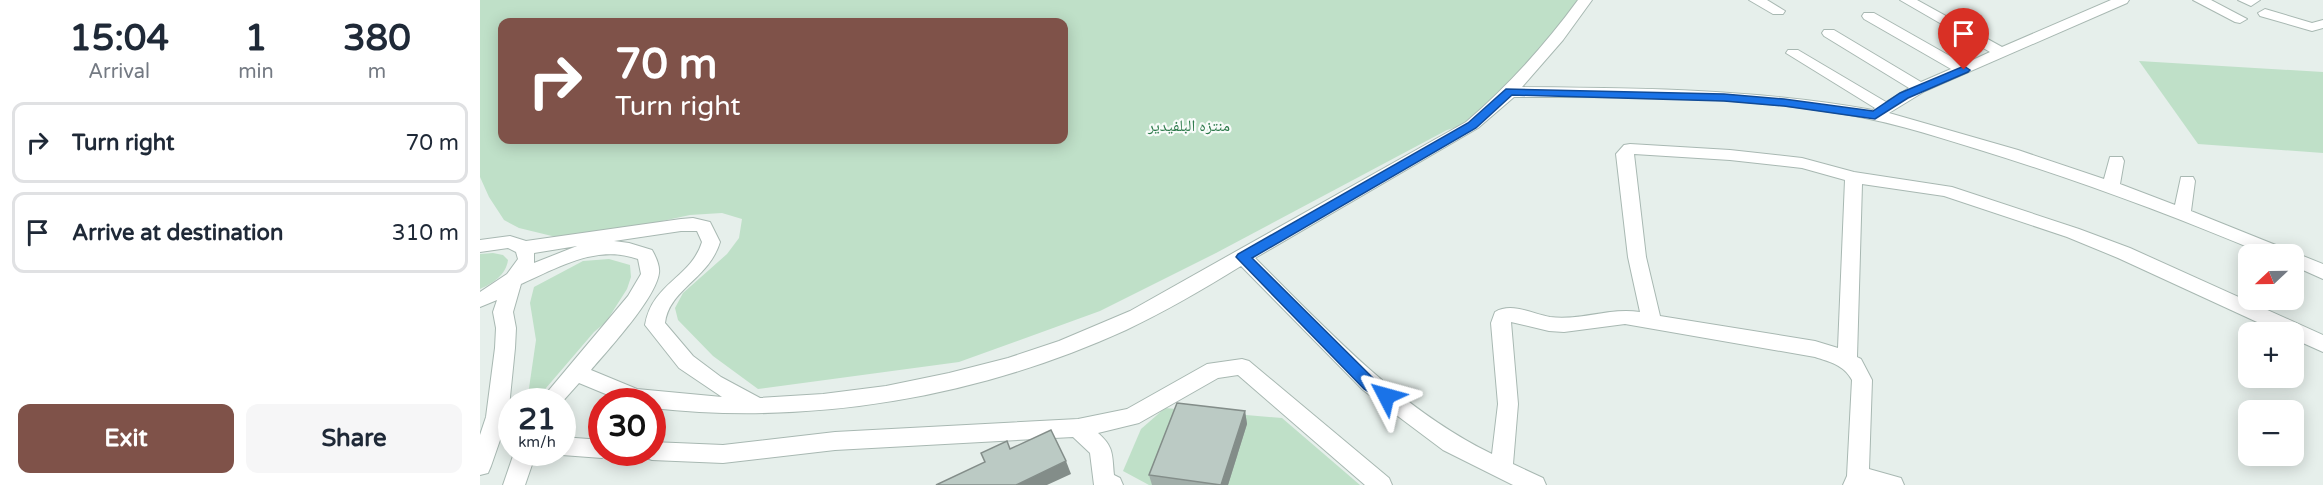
<!DOCTYPE html>
<html lang="en">
<head>
<meta charset="utf-8">
<style>
	:root { --surface:#fff; --page:#f6f6f7; --text:#1f2937; --muted:#747a83; --line:#e0e1e3; --accent:#7f5249 }
	body { margin:0; font-family:"Varela Round","Noto Naskh Arabic",sans-serif; background:var(--page); color:var(--text); height:100vh; display:flex; flex-direction:column; font-size:22px; white-space:nowrap }
	* { box-sizing:border-box; margin:0 }
	p { font-size:20px; color:var(--muted) }
	.icon { flex:none; width:33px; height:33px; fill:none; stroke:currentColor; stroke-width:2; stroke-linecap:round; stroke-linejoin:round }
	.map { position:relative; flex:1; overflow:hidden }
	.panel { display:flex; flex-direction:column; background:var(--surface); width:480px }
	.panel>* { flex:none }
	.top-card { position:absolute; left:18px; top:18px; width:570px; height:126px; border-radius:12px; box-shadow:0 3px 15px #0003; background:#7f5249; color:#fff; overflow:hidden }
	.needle { width:39px; rotate:248deg }
	.buttons { position:absolute; left:1758px; top:244px; display:grid; gap:12px }
	.buttons a { display:grid; place-items:center; width:66px; height:66px; border-radius:12px; background:var(--surface); box-shadow:0 3px 15px #0003; font-size:30px }
	.speed { position:absolute; left:18px; top:388px; display:flex; gap:12px; font-size:30px; font-weight:700; text-align:center }
	.speed>* { display:grid; place-content:center; width:78px; height:78px; border-radius:50%; background:var(--surface); box-shadow:0 3px 15px #0003; line-height:1 }
	.speed small { font-size:15px; font-weight:400 }
	.speed .limit { border:9px solid #d22; background:#fff; color:#111 }
	.pin { position:absolute; display:grid; place-items:center; width:51px; height:51px; color:#fff; margin:-62px -26px; border-radius:50% 50% 50% 0; rotate:-45deg; box-shadow:0 0 6px #0007 }
	.pin .icon { rotate:45deg }
	.me { position:absolute; width:66px; margin:-33px; rotate:309deg; stroke-linejoin:round; filter:drop-shadow(0 0 4px #0008) }
	.turn { display:flex; align-items:center; gap:21px; height:126px; padding:0 18px; font-size:27px }
	.turn .icon { width:78px; height:78px; stroke-width:2.5 }
	.turn b { display:block; font-size:42px; line-height:51px }
	.eta { display:flex; justify-content:space-evenly; align-items:center; height:102px; text-align:center }
	.eta b { font-size:36px; font-weight:700; line-height:42px }
	.primary-button { display:flex; gap:12px; margin-top:auto; padding:12px 18px }
	.primary-button a { flex:1; height:69px; border-radius:12px; background:var(--accent); color:#fff; font-size:24px; font-weight:700; line-height:69px; text-align:center }
	.primary-button a+a { background:var(--page); color:var(--text) }
	ul { padding:0; list-style:none }
	li { display:flex; align-items:center; gap:18px; height:81px; margin:0 12px 9px; padding:0 6px; border:3px solid var(--line); border-radius:12px }
	li div { flex:1 }
	li b { display:block; font-size:22px }
	li em { font-style:normal }
	main { display:flex; flex:1; min-height:0 }
	.map>svg:first-child { display:block }
</style>
</head>
<body>
<main>
<section class="panel">
<div class="eta">
<div><b>15:04</b><p>Arrival</p></div>
<div><b>1</b><p>min</p></div>
<div><b>380</b><p>m</p></div>
</div>
<ul>
<li><svg class="icon" aria-label="right" viewBox="0 0 24 24"><path d="M7 20v-9h11M14 6l5 5-5 5"/></svg><div><b>Turn right</b></div><em>70 m</em></li>
<li><svg class="icon" aria-label="arrive" viewBox="0 0 24 24"><path d="M6 21V4h12l-3 4 3 4H6"/></svg><div><b>Arrive at destination</b></div><em>310 m</em></li>
</ul>
<div class="primary-button"><a>Exit</a><a>Share</a></div>
</section>
<div class="map">
<svg width="1843" height="485" viewBox="0 0 1843 485">
	<rect width="100%" height="100%" fill="#e6efeb"/>
	<g fill="#bfe0c8" fill-rule="evenodd">
		<path d="M 0,0 L 1106,0 L 994,122 L 967,130 L 736,253 L 620,311 L 479,362 L 278,389 L 233,356 L 198,320 L 195,308 L 203,293 L 247,254 L 259,238 L 262,219 L 242,213 L 210,215 L 136,231 L 76,237 L 39,228 L 24,220 L 9,197 L 0,177 ZM 22,22 L 584,22 L 584,140 L 22,140 Z"/>
		<polygon points="1659,61 1843,72 1843,153 1718,144"/>
		<path d="M 13,253 L 23,255 L 28,260 C 26,275 13,283 0,289 L 0,254 Z"/>
		<polygon points="129,259 150,265 151,277 147,289 126,322 114,332 54,402 47,402 56,340 50,303 54,287 103,261"/>
		<polygon points="685,408 802,418 880,485 669,485 643,471 661,429"/>
	</g>
	<g fill="none" stroke-linecap="round" stroke-linejoin="round">
		<g stroke="#a8b8b2" stroke-width="2">
			<g id="minor">
				<path d="M 1098,0 L 1112,0 L 1083,40 L 1042,87 C 1160,88 1277,89 1393,110 L 1395,108 L 1306,53 L 1308,50 L 1318,50 L 1406,102 L 1429,88 L 1344,36 L 1342,33 L 1344,30 L 1354,30 L 1441,82 L 1471,69 L 1384,19 L 1382,16 L 1384,13 L 1394,13 L 1484,64 L 1510,52 L 1420,0 L 1437,0 L 1522,47 L 1631,0 L 1649,0 L 1647,3 L 1445,91 L 1409,113 L 1538,150 L 1624,179 L 1630,157 L 1642,157 L 1644,161 L 1640,184 L 1695,205 L 1701,177 L 1713,177 L 1715,181 L 1711,211 L 1843,264 L 1843,279 L 1814,266 L 1814,255 L 1787,255 C 1692,215 1595,179 1497,149 C 1449,134 1401,119 1351,112 C 1247,95 1140,97 1034,97 L 998,128 L 775,258 C 848,330 918,408 1012,454 L 1018,404 L 1011,323 L 1015,312 C 1032,302 1052,314 1070,317 C 1101,321 1130,307 1160,312 L 1148,257 L 1136,154 L 1144,145 L 1150,144 L 1250,150 L 1322,158 L 1374,172 L 1472,187 L 1599,229 L 1650,248 L 1843,335 L 1843,352 L 1814,339 L 1814,333 L 1801,333 L 1638,258 L 1587,237 L 1464,196 L 1382,184 L 1377,357 L 1381,359 L 1392,380 L 1389,469 L 1421,478 L 1424,485 L 1363,485 L 1367,476 L 1372,380 C 1364,365 1350,362 1335,357 L 1145,324 L 1084,332 L 1069,331 L 1031,322 L 1038,404 L 1033,464 L 1063,478 L 1066,485 L 1033,485 L 963,450 L 883,390 L 761,266 C 724,289 686,311 646,330 C 499,397 333,426 172,408 L 172,402 L 145,402 L 99,383 L 82,402 L 59,402 L 148,296 L 161,274 L 158,259 C 117,244 79,267 41,284 L 33,312 L 36,328 L 35,348 L 28,417 L 11,466 L 8,473 L 0,475 L 0,435 L 6,417 L 15,348 L 16,328 L 13,312 L 17,300 L 0,307 L 0,292 L 27,274 L 38,259 L 36,252 L 28,248 L 0,252 L 0,240 L 30,236 L 46,241 L 201,219 L 213,218 L 230,222 L 240,242 C 229,279 189,289 185,323 L 213,356 L 241,377 L 280,398 L 343,394 L 406,386 L 469,373 L 528,358 L 579,341 L 650,311 L 986,122 C 1029,85 1065,45 1098,0 ZM 1154,154 L 1250,160 L 1322,168 L 1365,180 L 1358,348 L 1335,341 L 1180,316 L 1166,257 ZM 201,231 L 217,231 L 222,242 C 211,278 172,283 165,325 L 199,368 L 242,397 L 157,389 L 111,370 C 128,350 176,298 179,273 C 180,266 176,257 172,250 L 149,243 L 134,241 ZM 97,246 L 54,263 L 54,253 Z"/>
				<polygon points="1269,0 1287,0 1305,11 1303,14 1293,14"/>
				<polygon points="1713,0 1731,0 1767,19 1760,23 1755,22"/>
				<polygon points="1758,0 1780,0 1771,6"/>
				<polygon points="1785,9 1832,23 1843,20 1843,28 1832,31 1780,16 1778,13"/>
				<path d="M 762,359 L 769,361 L 909,478 L 912,485 L 885,485 L 758,375 L 738,378 L 659,423 L 618,433 C 634,447 632,454 634,475 L 640,478 L 643,485 L 614,485 L 610,453 L 593,437 L 355,450 L 243,463 L 172,460 L 164,457 L 162,453 L 172,453 L 172,442 L 243,445 L 355,432 L 598,419 L 647,409 L 727,364 Z"/>
				<polygon points="82,437 122,440 122,453 131,453 122,458 82,455 76,453 82,453"/>
				<polygon points="34,453 56,453 45,485 23,485"/>
			</g>
		</g>
		<use href="#minor" fill="#fff" fill-rule="evenodd"/>
	</g>
	<polygon fill="#a1aea9" points="765,411 767,424 748,485 672,485 669,475"/>
	<g fill="#838d89">
		<polygon points="765,411 767,424 748,485 741,485"/>
		<polygon points="586,461 591,474 567,485 536,485"/>
	</g>
	<g fill="#bbcac4" stroke="#838d89" stroke-width="1.5">
		<polygon points="697,403 765,411 741,485 669,475"/>
		<polygon points="571,430 586,461 536,485 456,485 505,462 501,453 527,441 530,449"/>
	</g>
	<polygon fill="#1a73e8" stroke="#114b97" stroke-width="1.5" points="1484,66 1490,70 1488,72 1428,98 1395,119 1304,106 1244,101 1032,95 996,128 772,258 895,380 912,392 914,396 912,401 906,403 884,389 756,257 758,254 988,123 1026,89 1244,94 1304,99 1393,111 1420,93"/>
	<g text-anchor="middle" dominant-baseline="central" stroke-width="4.5" stroke-linejoin="round" paint-order="stroke">
		<g font-size="16" fill="#2d7a4b" stroke="#f7fbf9">
			<text x="709" y="126">منتزه البلفيدير</text>
		</g>
	</g>
</svg>
<div class="buttons">
<a><svg class="needle" viewBox="-14 -14 28 28"><path d="M0-13l5 13h-10z" fill="#e53935"/><path d="M0 13l5-13h-10z" fill="#747a83"/></svg></a>
<a>+</a>
<a>−</a>
</div>
<div class="speed"><div>21<small>km/h</small></div><div class="limit">30</div></div>
<div class="pin" style="left:1484px;top:70px;background:#d93025"><svg class="icon" aria-label="arrive" viewBox="0 0 24 24"><path d="M6 21V4h12l-3 4 3 4H6"/></svg></div>
<svg class="me" style="left:906px;top:396px" viewBox="-20 -20 40 40"><path d="M0-17L14 15 0 8-14 15z" fill="#1a73e8" stroke="#fff" stroke-width="4"/></svg>
<div class="top-card">
<div class="turn"><svg class="icon" aria-label="right" viewBox="0 0 24 24"><path d="M7 20v-9h11M14 6l5 5-5 5"/></svg><div><b>70 m</b>Turn right</div></div>
</div>
</div>
</main>
</body>
</html>
